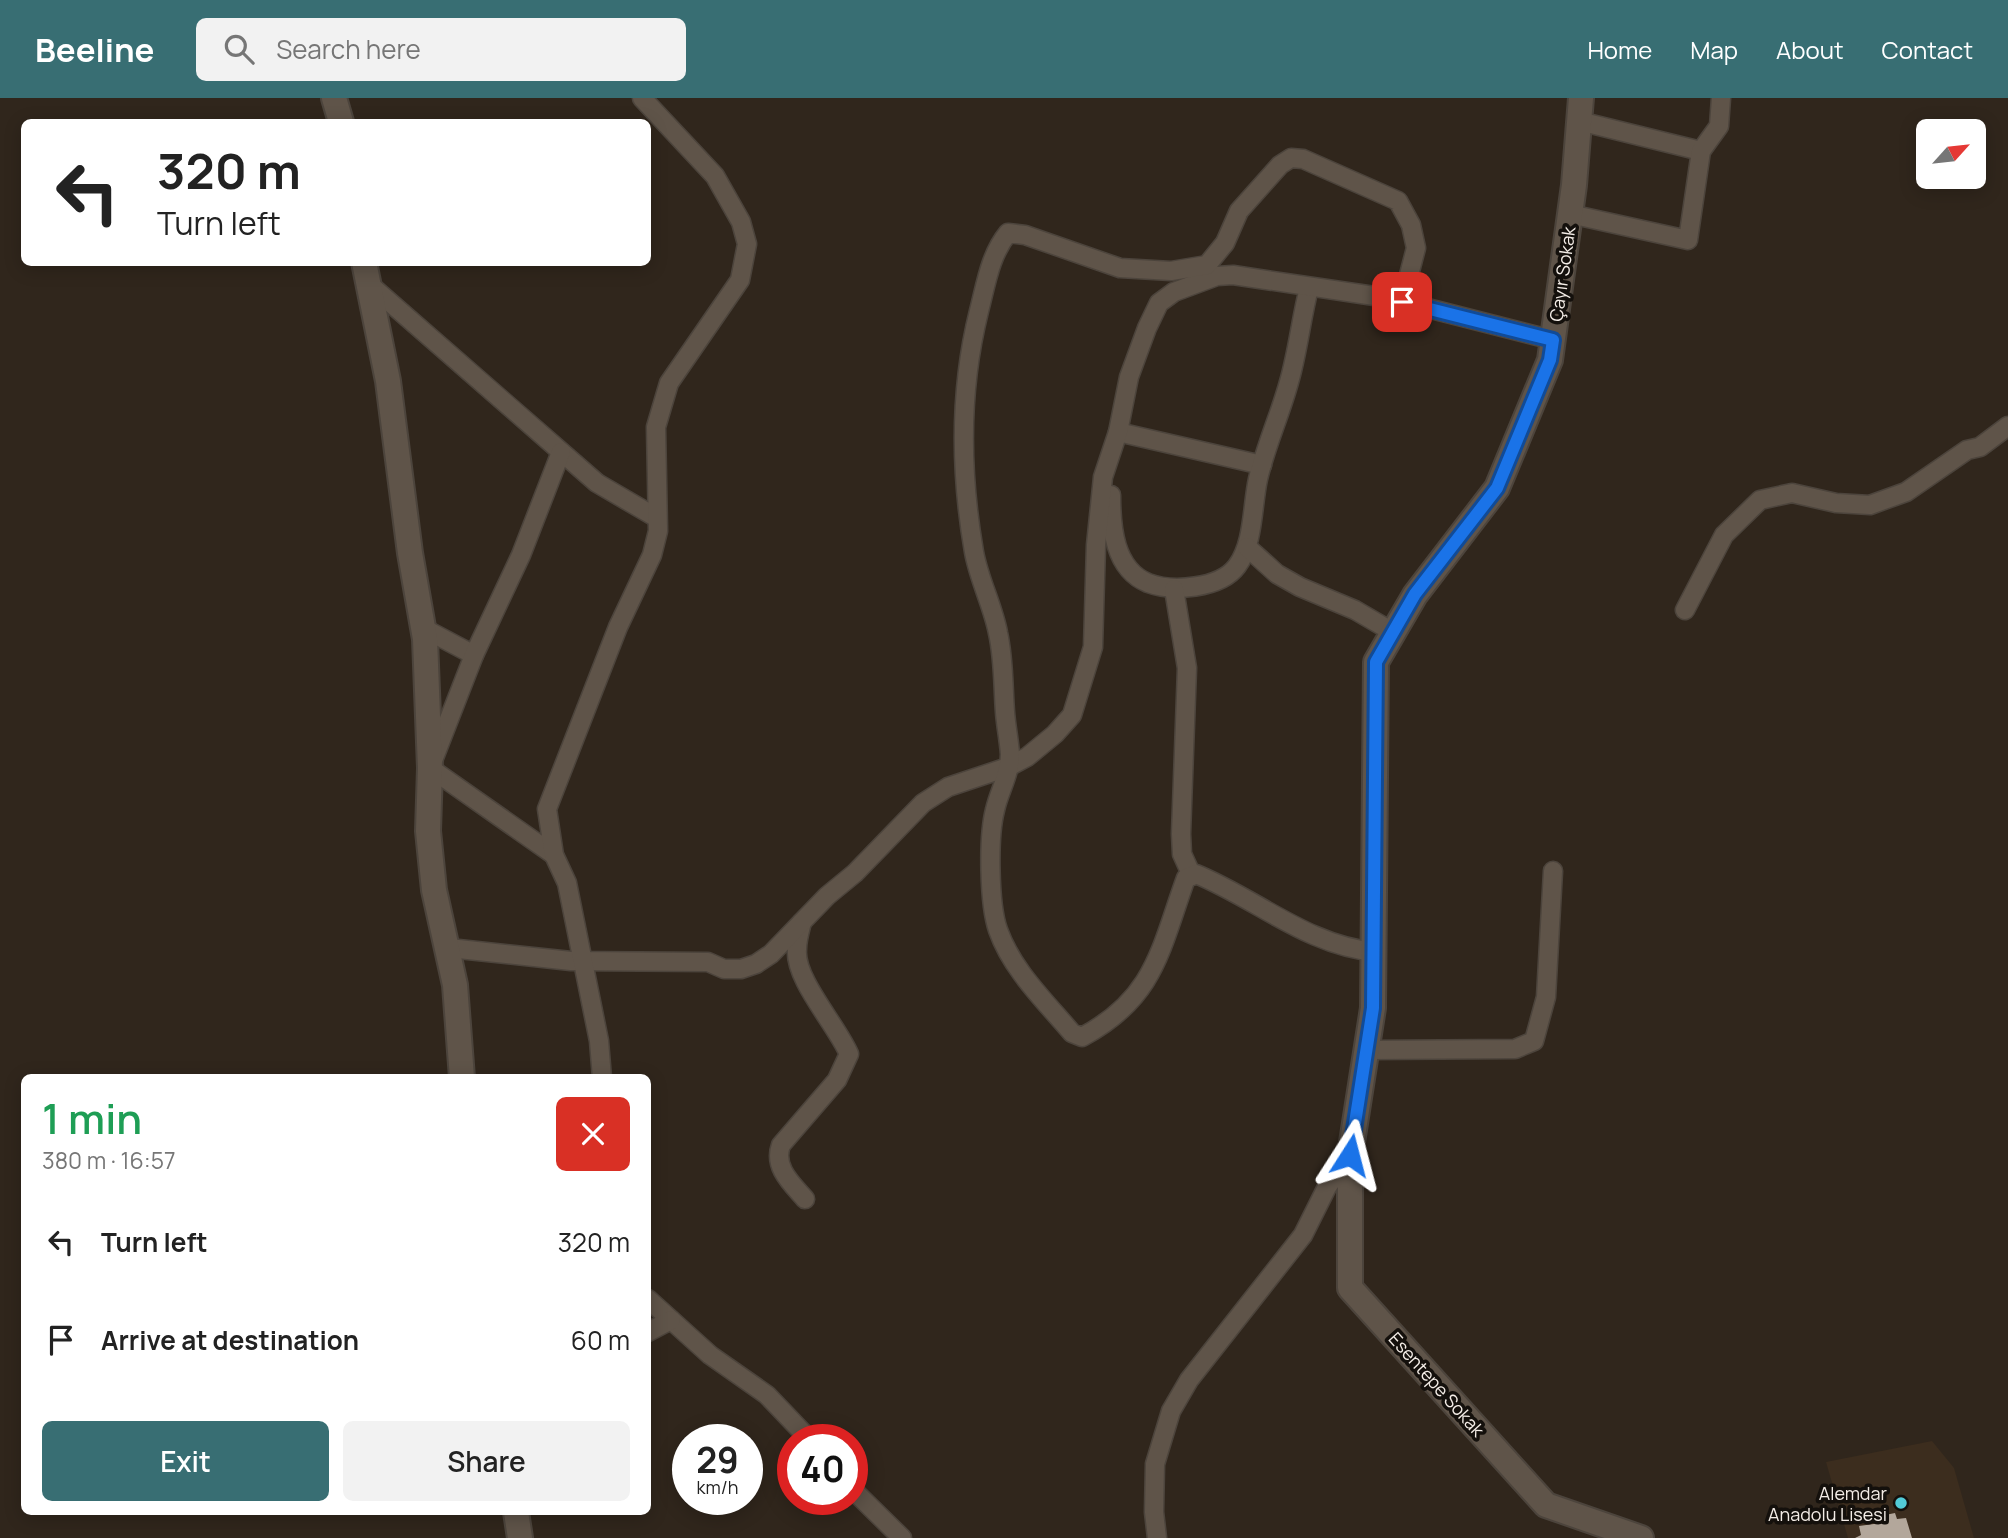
<!DOCTYPE html>
<html lang="en">
<head>
<meta charset="utf-8">
<style>
	:root { --surface:#fff; --page:#f2f2f2; --text:#222; --muted:#767676; --accent:#386e73 }
	body { margin:0; font-family:Manrope,sans-serif; background:var(--page); color:var(--text); height:100vh; display:flex; flex-direction:column; font-size:26px; white-space:nowrap }
	* { box-sizing:border-box; margin:0 }
	p { font-size:23px; color:var(--muted) }
	.icon { flex:none; width:38px; height:38px; fill:none; stroke:currentColor; stroke-width:2; stroke-linecap:round; stroke-linejoin:round }
	.map { position:relative; flex:1; overflow:hidden }
	.side { position:absolute; left:21px; top:976px; width:630px; height:441px; display:flex; flex-direction:column; background:var(--surface); border-radius:10px; box-shadow:0 4px 18px #0003 }
	.side>* { flex:none }
	.top-card { position:absolute; left:21px; top:21px; width:630px; height:147px; border-radius:10px; box-shadow:0 4px 18px #0003; background:#fff; color:var(--text); overflow:hidden }
	.needle { width:46px; rotate:63deg }
	.tools { position:absolute; left:1916px; top:21px; display:grid; gap:14px }
	.tools a { display:grid; place-items:center; width:70px; height:70px; border-radius:10px; background:var(--surface); box-shadow:0 4px 18px #0003; font-size:35px }
	.speed { position:absolute; left:672px; top:1326px; display:flex; gap:14px; font-size:35px; font-weight:700; text-align:center }
	.speed>* { display:grid; place-content:center; width:91px; height:91px; border-radius:50%; background:var(--surface); box-shadow:0 4px 18px #0003; line-height:1 }
	.speed small { font-size:18px; font-weight:400 }
	.speed .limit { border:10px solid #d22; background:#fff; color:#111 }
	.pin { position:absolute; display:grid; place-items:center; width:60px; height:60px; color:#fff; margin:-30px; border-radius:14px; box-shadow:0 4px 10px #0006 }
	.me { position:absolute; width:77px; margin:-38px; rotate:9deg; stroke-linejoin:round; filter:drop-shadow(0 0 5px #0008) }
	.turn { display:flex; align-items:center; gap:24px; height:147px; padding:0 21px; font-size:32px }
	.turn .icon { width:91px; height:91px; stroke-width:2.5 }
	.turn b { display:block; font-size:49px; line-height:60px }
	.round { display:grid; place-items:center; flex:none; width:74px; height:74px; border-radius:10px; background:var(--page) }
	.head { display:flex; align-items:center; justify-content:space-between; height:119px; padding:0 21px }
	h1 { font-size:42px; font-weight:600; line-height:52px; color:#1e9e55 }
	.action { display:flex; gap:14px; margin-top:auto; padding:14px 21px }
	.action a { flex:1; height:80px; border-radius:10px; background:var(--accent); color:#fff; font-size:28px; font-weight:600; line-height:80px; text-align:center }
	.action a+a { background:var(--page); color:var(--text) }
	ul { padding:0; list-style:none }
	li { display:flex; align-items:center; gap:21px; height:98px; padding:0 21px }
	li div { flex:1 }
	li b { display:block; font-size:26px }
	li em { font-style:normal }
	header { display:flex; align-items:center; gap:42px; box-sizing:border-box; height:98px; padding:0 35px; background:var(--accent); color:#fff }
	header strong { font-size:33px }
	nav { display:flex; gap:38px; margin-inline-start:auto; font-size:24px }
	.search { width:490px; height:63px; background:var(--page); display:flex; align-items:center; gap:18px; box-sizing:border-box; padding:0 24px; border-radius:10px; color:var(--muted); font-size:26px }
	.map>svg:first-child { display:block }
</style>
</head>
<body>
<header>
<strong>Beeline</strong>
<div class="search"><svg class="icon" aria-label="search" viewBox="0 0 24 24"><circle cx="10" cy="10" r="6"/><path d="M15 15l6 6"/></svg>Search here</div>
<nav><a>Home</a><a>Map</a><a>About</a><a>Contact</a></nav>
</header>
<div class="map">
<svg width="2008" height="1440" viewBox="0 0 2008 1440">
	<rect width="100%" height="100%" fill="#30261c"/>
	<polygon fill="#3c2d1e" points="1932,1343 1954,1370 1974,1440 1848,1440 1826,1364"/>
	<polygon fill="#b3a79b" points="1895,1415 1897,1421 1906,1420 1912,1440 1855,1440 1861,1437 1859,1428 1881,1425 1880,1418"/>
	<g fill="none" stroke-linecap="round" stroke-linejoin="round">
		<g stroke="#4c443c" stroke-width="21">
			<g id="street">
				<polyline points="1579,23 1701,53"/>
				<polyline points="1570,116 1688,142 1701,53 1719,28 1721,0"/>
				<polyline points="369,186 597,385 657,420"/>
				<polyline points="1118,334 1262,367"/>
				<path d="M 1111,397 C 1111,429 1114,471 1148,485 C 1172,494 1220,491 1237,468 C 1254,445 1252,408 1258,381 C 1266,347 1280,317 1289,284 C 1298,253 1301,221 1309,190"/>
				<polyline points="1247,449 1277,476 1300,489 1355,512 1391,533"/>
				<polyline points="1174,491 1187,570 1181,736 1182,756 1192,778"/>
				<polyline points="1685,512 1724,437 1760,402 1792,395 1836,405 1870,407 1906,394 1967,352 1980,349 2008,328"/>
				<polyline points="423,530 474,557"/>
				<polyline points="554,757 430,670 474,557 521,457 561,354"/>
				<path d="M 802,824 C 800,832 797,842 797,851 C 794,881 836,926 849,956 L 837,982 L 781,1047 C 773,1069 791,1085 805,1101"/>
				<polyline points="449,850 571,863 708,864 724,871 741,871 756,866 771,856 827,798 855,775 923,705 948,689 1008,669 1027,659 1055,636 1072,617 1093,549 1096,447 1103,379 1118,334 1129,279 1147,230 1159,205 1174,194 1217,178 1233,177 1388,200 1553,242"/>
				<path d="M 1376,854 C 1308,848 1257,801 1196,776 L 1186,780 C 1160,852 1155,900 1082,939 L 1072,935 C 1045,903 1012,872 998,832 C 989,806 988,739 995,712 C 999,693 1010,677 1010,656 C 1009,642 1006,628 1005,614 C 1003,588 1004,562 998,535 C 993,508 979,482 974,454 C 960,373 959,293 979,213 C 986,186 990,157 1008,135 L 1025,137 L 1120,170 L 1171,173 L 1207,167 L 1225,145 L 1239,113 L 1280,67 L 1291,60 L 1303,61 L 1398,103 L 1411,127 L 1416,150 L 1402,204"/>
				<polyline points="1367,952 1515,951 1534,943 1546,899 1553,773"/>
				<polyline points="602,980 599,943 567,785 554,757 547,711 618,529 652,457 658,433 656,329 669,285 740,182 747,146 741,124 715,78 642,0"/>
				<polyline points="648,1201 710,1257 767,1297 810,1342"/>
				<polyline points="648,1234 671,1222"/>
				<polyline points="852,1391 902,1440"/>
				<polyline points="1157,1440 1154,1414 1155,1366 1171,1313 1189,1282 1303,1137 1327,1089 1350,1057"/>
			</g>
		</g>
		<g stroke="#4c443c" stroke-width="28">
			<g id="secondary">
				<polyline points="334,0 341,24"/>
				<polyline points="1581,0 1574,87 1550,262 1497,390 1415,497 1376,564 1373,910 1350,1057 1350,1190 1546,1407 1641,1440"/>
				<polyline points="364,164 388,283 410,455 425,541 430,670 428,733 434,792 455,887 462,980"/>
				<polyline points="516,1414 520,1440"/>
			</g>
		</g>
		<use href="#street" stroke="#5f5449" stroke-width="18"/>
		<use href="#secondary" stroke="#5f5449" stroke-width="24"/>
	</g>
	<g fill="none" stroke-linecap="round" stroke-linejoin="round">
		<g stroke="#114b97" stroke-width="18">
			<polyline id="route" points="1350,1057 1373,910 1376,564 1415,496 1497,390 1550,262 1553,242 1402,204"/>
		</g>
		<use href="#route" stroke="#1a73e8" stroke-width="12"/>
	</g>
	<circle fill="#52cbd7" stroke="#14100c" stroke-width="2.5" cx="1901" cy="1405" r="7"/>
	<g text-anchor="middle" dominant-baseline="central" stroke-width="7" stroke-linejoin="round" paint-order="stroke">
		<g font-size="18" fill="#f4ede7" stroke="#14100c">
			<text transform="translate(1562 176) rotate(-82)">Çayır Sokak</text>
			<text transform="translate(1437 1286) rotate(48)">Esentepe Sokak</text>
		</g>
		<g font-size="18" fill="#f4ede7" stroke="#14100c" text-anchor="end">
			<text x="1887" y="1395">Alemdar<tspan x="1887" dy="21">Anadolu Lisesi</tspan></text>
		</g>
	</g>
</svg>
<div class="tools">
<a><svg class="needle" viewBox="-14 -14 28 28"><path d="M0-13l5 13h-10z" fill="#e53935"/><path d="M0 13l5-13h-10z" fill="#767676"/></svg></a>
</div>
<div class="speed"><div>29<small>km/h</small></div><div class="limit">40</div></div>
<div class="pin" style="left:1402px;top:204px;background:#d93025"><svg class="icon" aria-label="arrive" viewBox="0 0 24 24"><path d="M6 21V4h12l-3 4 3 4H6"/></svg></div>
<svg class="me" style="left:1350px;top:1057px" viewBox="-20 -20 40 40"><path d="M0-17L14 15 0 8-14 15z" fill="#1a73e8" stroke="#fff" stroke-width="4"/></svg>
<div class="top-card">
<div class="turn"><svg class="icon" aria-label="left" viewBox="0 0 24 24"><path d="M17 20v-9H6M10 6l-5 5 5 5"/></svg><div><b>320 m</b>Turn left</div></div>
</div>
<section class="side">
<div class="head"><div><h1>1 min</h1><p>380 m · 16:57</p></div><a class="round" style="background:#d93025;color:#fff"><svg class="icon" aria-label="close" viewBox="0 0 24 24"><path d="M6 6l12 12M18 6L6 18"/></svg></a></div>
<ul>
<li><svg class="icon" aria-label="left" viewBox="0 0 24 24"><path d="M17 20v-9H6M10 6l-5 5 5 5"/></svg><div><b>Turn left</b></div><em>320 m</em></li>
<li><svg class="icon" aria-label="arrive" viewBox="0 0 24 24"><path d="M6 21V4h12l-3 4 3 4H6"/></svg><div><b>Arrive at destination</b></div><em>60 m</em></li>
</ul>
<div class="action"><a>Exit</a><a>Share</a></div>
</section>
</div>
</body>
</html>
